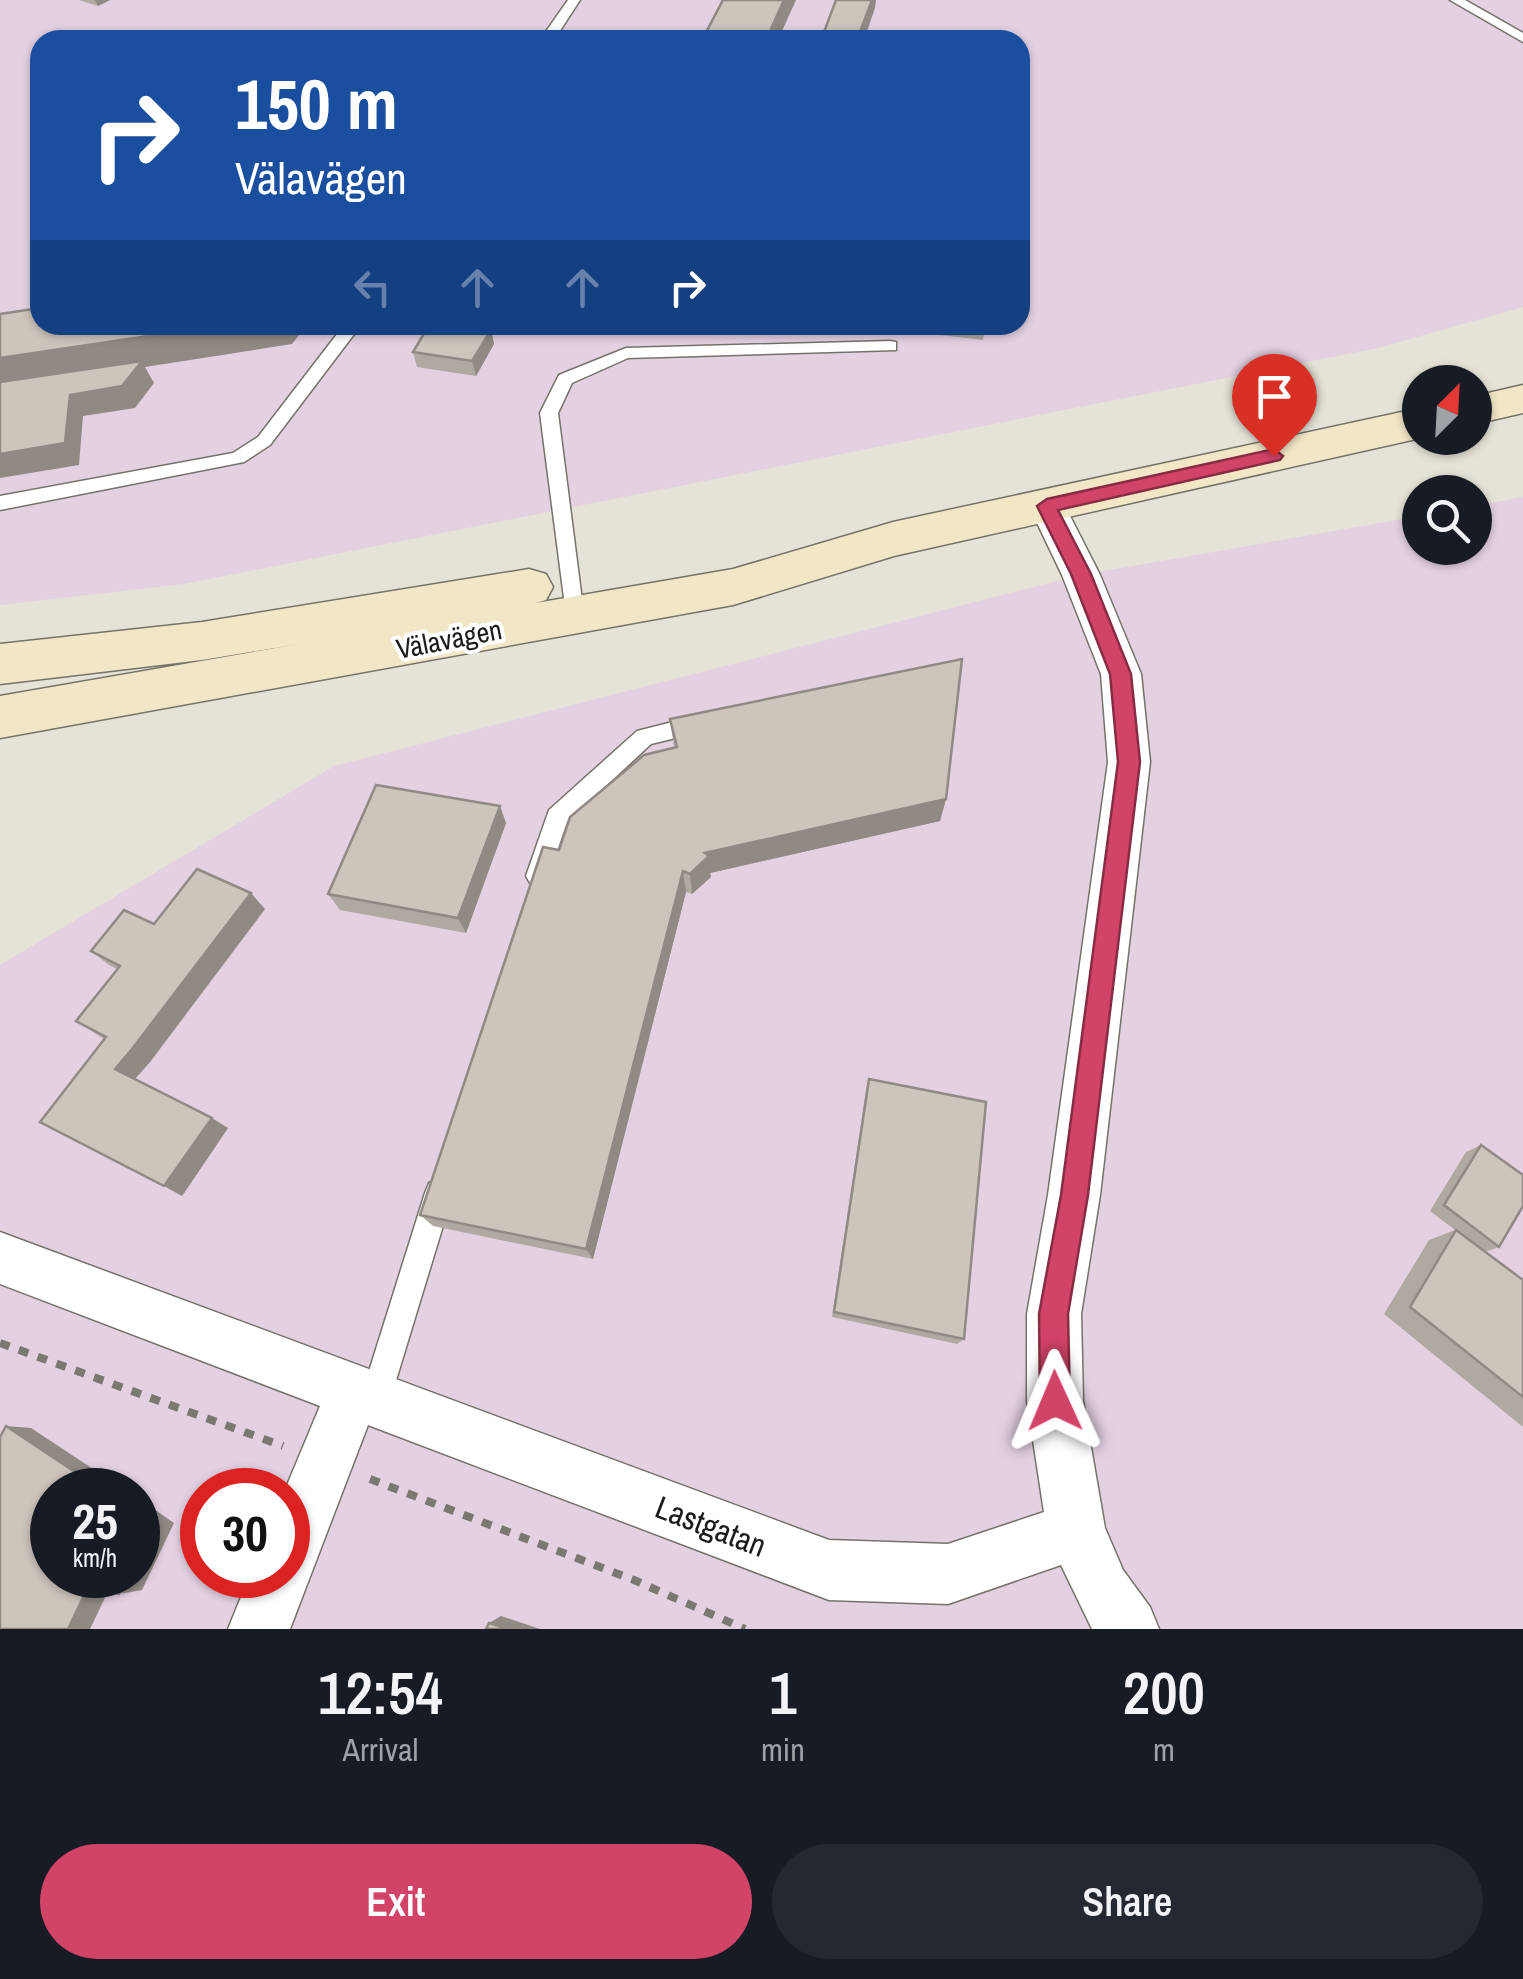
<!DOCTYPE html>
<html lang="en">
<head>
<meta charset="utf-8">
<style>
	:root { --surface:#171b24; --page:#242831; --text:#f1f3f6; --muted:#9ea1a6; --accent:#d24368 }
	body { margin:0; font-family:"Archivo Narrow",sans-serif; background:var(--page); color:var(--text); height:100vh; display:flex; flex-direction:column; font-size:38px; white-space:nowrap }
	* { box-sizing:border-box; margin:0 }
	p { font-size:32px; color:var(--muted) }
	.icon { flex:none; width:55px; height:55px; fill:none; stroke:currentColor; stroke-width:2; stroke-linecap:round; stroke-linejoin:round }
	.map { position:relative; height:1629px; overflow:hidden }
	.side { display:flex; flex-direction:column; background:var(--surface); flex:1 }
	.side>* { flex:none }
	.guide { position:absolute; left:30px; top:30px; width:1000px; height:305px; border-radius:30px; box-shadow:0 2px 8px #0004; background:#1a4fa0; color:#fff; overflow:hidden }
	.needle { width:65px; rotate:24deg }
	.controls { position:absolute; left:1402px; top:365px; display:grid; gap:20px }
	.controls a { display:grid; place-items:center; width:90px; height:90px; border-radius:50%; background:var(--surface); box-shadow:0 2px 8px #0004; font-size:50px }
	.speed { position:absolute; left:30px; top:1468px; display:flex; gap:20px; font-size:50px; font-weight:700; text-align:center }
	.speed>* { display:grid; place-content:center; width:130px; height:130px; border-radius:50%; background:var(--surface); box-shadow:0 2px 8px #0004; line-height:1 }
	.speed small { font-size:25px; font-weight:400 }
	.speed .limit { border:15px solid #d22; background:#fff; color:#111 }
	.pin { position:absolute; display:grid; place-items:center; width:85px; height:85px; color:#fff; margin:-102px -42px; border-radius:50% 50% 50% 0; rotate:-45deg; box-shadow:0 0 10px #0007 }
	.pin .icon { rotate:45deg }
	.me { position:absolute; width:110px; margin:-55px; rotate:359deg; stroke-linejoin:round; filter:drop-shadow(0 0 8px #0008) }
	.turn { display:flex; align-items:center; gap:35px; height:210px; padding:0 40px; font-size:45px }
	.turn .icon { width:130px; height:130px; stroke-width:2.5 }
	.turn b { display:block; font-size:70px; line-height:85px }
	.lanes { display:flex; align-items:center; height:95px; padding:0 40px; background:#0003; justify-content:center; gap:50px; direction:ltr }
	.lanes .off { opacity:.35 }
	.eta { display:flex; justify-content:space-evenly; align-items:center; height:170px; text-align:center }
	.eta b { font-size:60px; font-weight:600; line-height:70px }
	.cta { display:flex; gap:20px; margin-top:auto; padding:20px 40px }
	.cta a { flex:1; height:115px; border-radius:60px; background:var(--accent); color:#fff; font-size:40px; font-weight:600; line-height:115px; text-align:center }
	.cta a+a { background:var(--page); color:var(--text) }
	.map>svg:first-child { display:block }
</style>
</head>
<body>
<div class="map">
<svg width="1523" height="1629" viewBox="0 0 1523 1629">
	<rect width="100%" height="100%" fill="#e5e2d7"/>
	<g fill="#e3d1e2" fill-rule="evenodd">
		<path d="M 0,0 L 1523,0 L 1523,307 L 1378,348 L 184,584 L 0,605 ZM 40,40 L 1020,40 L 1020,325 L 40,325 Z"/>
		<path d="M 1523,497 L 1523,1629 L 0,1629 L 0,965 L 334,766 L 1081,575 L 1420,516 L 1420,548 L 1475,548 L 1475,506 ZM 52,1490 L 138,1490 L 138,1575 L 52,1575 ZM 202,1490 L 288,1490 L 288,1575 L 202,1575 Z"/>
	</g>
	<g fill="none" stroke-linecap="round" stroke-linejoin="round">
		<g stroke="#757269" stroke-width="3">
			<g id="service">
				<polygon points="568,0 580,0 554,40 540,40"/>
				<polygon points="1450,0 1465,0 1523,33 1523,42"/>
				<polygon points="344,325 361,325 270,445 244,462 0,510 0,496 233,453 258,437"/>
				<polygon points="890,341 896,342 896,350 628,358 572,383 558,413 584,616 581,621 567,621 540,413 559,375 626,348"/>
				<polygon points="700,715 711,724 708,730 651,744 567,822 546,883 538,886 530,883 526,876 549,810 637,731"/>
				<polygon points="439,1179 449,1183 453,1193 390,1400 385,1410 375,1415 365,1410 360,1400 425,1193 429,1183"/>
			</g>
		</g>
		<g stroke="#757269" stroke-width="3">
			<polygon id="minor" points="1047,493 1060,497 1065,506 1100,575 1141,674 1150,762 1100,1195 1081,1314 1083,1401 1105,1528 1123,1570 1150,1607 1159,1629 1092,1629 1061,1565 948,1604 829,1600 368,1425 290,1629 228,1629 250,1575 288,1575 285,1490 320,1406 0,1284 0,1232 829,1540 948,1544 1044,1512 1027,1401 1027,1314 1048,1195 1108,762 1101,674 1062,575 1029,506 1034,497"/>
		</g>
		<g stroke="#757269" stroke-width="3">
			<g id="secondary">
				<polygon points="1523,385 1523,413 1475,424 1475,396"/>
				<polygon points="1420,408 1421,438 894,556 733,605 0,738 0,696 305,643 202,660 0,684 0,644 202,622 529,569 546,574 553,587 546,600 536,603 733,569 893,522"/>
			</g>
		</g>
		<g stroke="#7a7871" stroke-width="8" stroke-dasharray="10 10" stroke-linecap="butt">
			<polyline points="0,1343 283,1446"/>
			<polyline points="370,1479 634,1580 745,1629"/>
		</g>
		<use href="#service" fill="#fff" fill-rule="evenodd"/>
		<use href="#minor" fill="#fff" fill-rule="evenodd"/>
		<use href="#secondary" fill="#f1e7c7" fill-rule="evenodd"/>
	</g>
	<g fill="#b0a9a2">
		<polygon points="79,0 110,0 98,6"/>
		<polygon points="855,325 986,325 983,340"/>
		<polygon points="491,330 494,344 476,376 417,367 413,352"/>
		<polygon points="670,719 946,799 940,821 710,873 711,877 692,894 686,892 593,1259 433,1226 420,1215 674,748"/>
		<polygon points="506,823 466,933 340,910 328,894"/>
		<polygon points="265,909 150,1062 135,1079 228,1128 182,1196 104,1039 76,1021 117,969 109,965 91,951 154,924"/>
		<polygon points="869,1079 964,1339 957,1344 832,1317 866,1091"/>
		<polygon points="1481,1145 1499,1247 1485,1252 1523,1280 1523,1427 1384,1314 1429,1240 1455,1230 1430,1211 1466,1152"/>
	</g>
	<g fill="#908984">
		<polygon points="95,0 110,0 98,6"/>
		<polygon points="784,0 796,0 778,40 766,40"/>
		<polygon points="872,0 876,0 875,8 864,40 857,40"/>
		<polygon points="222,325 307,325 292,344 145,367 154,383 135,408 83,416 79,465 0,478 0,358"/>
		<polygon points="491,330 494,344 476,376 472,361"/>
		<polygon points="946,799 940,821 710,873 711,877 692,894 690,874 705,853"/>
		<polygon points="500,806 506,823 466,933 458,918"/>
		<polygon points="683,871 686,892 593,1259 586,1249"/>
		<polygon points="251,893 265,909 150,1062 133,1081 115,1069"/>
		<polygon points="212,1118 228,1128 182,1196 164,1186"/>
		<polygon points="6,1426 31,1428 125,1490 102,1490"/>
		<polygon points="138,1498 174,1523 142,1590 119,1594 129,1575 138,1575"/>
		<polygon points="114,1579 90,1629 68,1629 90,1583"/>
		<polygon points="501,1616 540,1629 508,1629 489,1623"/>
	</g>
	<g fill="#cdc4bc" stroke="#908984" stroke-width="2.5">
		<polygon points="723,0 784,0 766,40 702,40"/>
		<polygon points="836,0 872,0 857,40 821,40"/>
		<polygon points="381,34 382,40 328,40"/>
		<polygon points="40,308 40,325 222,325 0,358 0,314"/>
		<polygon points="429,325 463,325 491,330 472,361 413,352"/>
		<polygon points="142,361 122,386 70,395 65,443 0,454 0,382"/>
		<polygon points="962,659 946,799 705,853 709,856 690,874 683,871 586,1249 420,1215 543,847 559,850 570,817 644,755 677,747 670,719"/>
		<polygon points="376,785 500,806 458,918 328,894"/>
		<polygon points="197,869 251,893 132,1049 115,1069 212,1118 164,1186 40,1122 106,1037 76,1021 120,966 91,951 124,910 154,924"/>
		<polygon points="869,1079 986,1102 964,1339 834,1312"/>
		<polygon points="1481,1145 1523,1175 1523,1206 1499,1247 1444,1205"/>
		<polygon points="1456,1230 1523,1280 1523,1397 1410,1307"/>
		<polygon points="6,1426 102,1490 52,1490 52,1575 129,1575 119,1594 90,1583 68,1629 0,1629 0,1437"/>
		<polygon points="138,1513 153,1524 138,1557"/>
		<polygon points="489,1623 508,1629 486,1629"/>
	</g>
	<polygon fill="#d24368" stroke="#882c44" stroke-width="2.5" points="1274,449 1283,456 1280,460 1058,510 1091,574 1131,674 1140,762 1088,1195 1068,1314 1070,1401 1065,1412 1055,1416 1044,1412 1040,1401 1039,1314 1061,1195 1118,762 1110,674 1071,574 1037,506 1047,499"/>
	<g text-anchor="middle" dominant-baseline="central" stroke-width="8" stroke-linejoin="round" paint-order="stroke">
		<g font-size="28" fill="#1e1c19" stroke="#fff">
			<text transform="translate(449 639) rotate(-11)">Välavägen</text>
		</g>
		<g font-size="32" fill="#1e1c19" stroke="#fff">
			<text transform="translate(711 1526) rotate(21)">Lastgatan</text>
		</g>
	</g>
</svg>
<div class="controls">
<a><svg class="needle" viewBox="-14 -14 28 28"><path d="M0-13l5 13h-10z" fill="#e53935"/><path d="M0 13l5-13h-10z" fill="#9ea1a6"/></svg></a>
<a><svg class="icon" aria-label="search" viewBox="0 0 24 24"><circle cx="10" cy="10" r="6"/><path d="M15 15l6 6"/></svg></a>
</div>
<div class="speed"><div>25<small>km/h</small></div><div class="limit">30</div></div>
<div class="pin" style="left:1274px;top:456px;background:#d93025"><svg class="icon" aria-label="arrive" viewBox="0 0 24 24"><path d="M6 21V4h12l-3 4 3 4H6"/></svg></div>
<svg class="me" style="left:1055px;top:1401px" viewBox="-20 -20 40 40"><path d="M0-17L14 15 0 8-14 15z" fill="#d24368" stroke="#fff" stroke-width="4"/></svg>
<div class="guide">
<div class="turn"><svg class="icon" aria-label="right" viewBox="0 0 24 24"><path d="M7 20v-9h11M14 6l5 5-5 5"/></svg><div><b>150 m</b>Välavägen</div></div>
<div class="lanes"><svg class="icon off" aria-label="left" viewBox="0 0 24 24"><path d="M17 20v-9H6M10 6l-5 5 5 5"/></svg><svg class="icon off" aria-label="ahead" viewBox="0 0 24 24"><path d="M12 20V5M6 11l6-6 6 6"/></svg><svg class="icon off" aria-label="ahead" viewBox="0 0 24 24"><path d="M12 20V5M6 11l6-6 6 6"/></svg><svg class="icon" aria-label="right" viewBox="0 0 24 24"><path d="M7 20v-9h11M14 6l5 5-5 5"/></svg></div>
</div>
</div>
<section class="side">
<div class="eta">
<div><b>12:54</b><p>Arrival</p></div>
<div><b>1</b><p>min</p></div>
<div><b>200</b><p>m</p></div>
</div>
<div class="cta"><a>Exit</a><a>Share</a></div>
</section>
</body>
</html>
